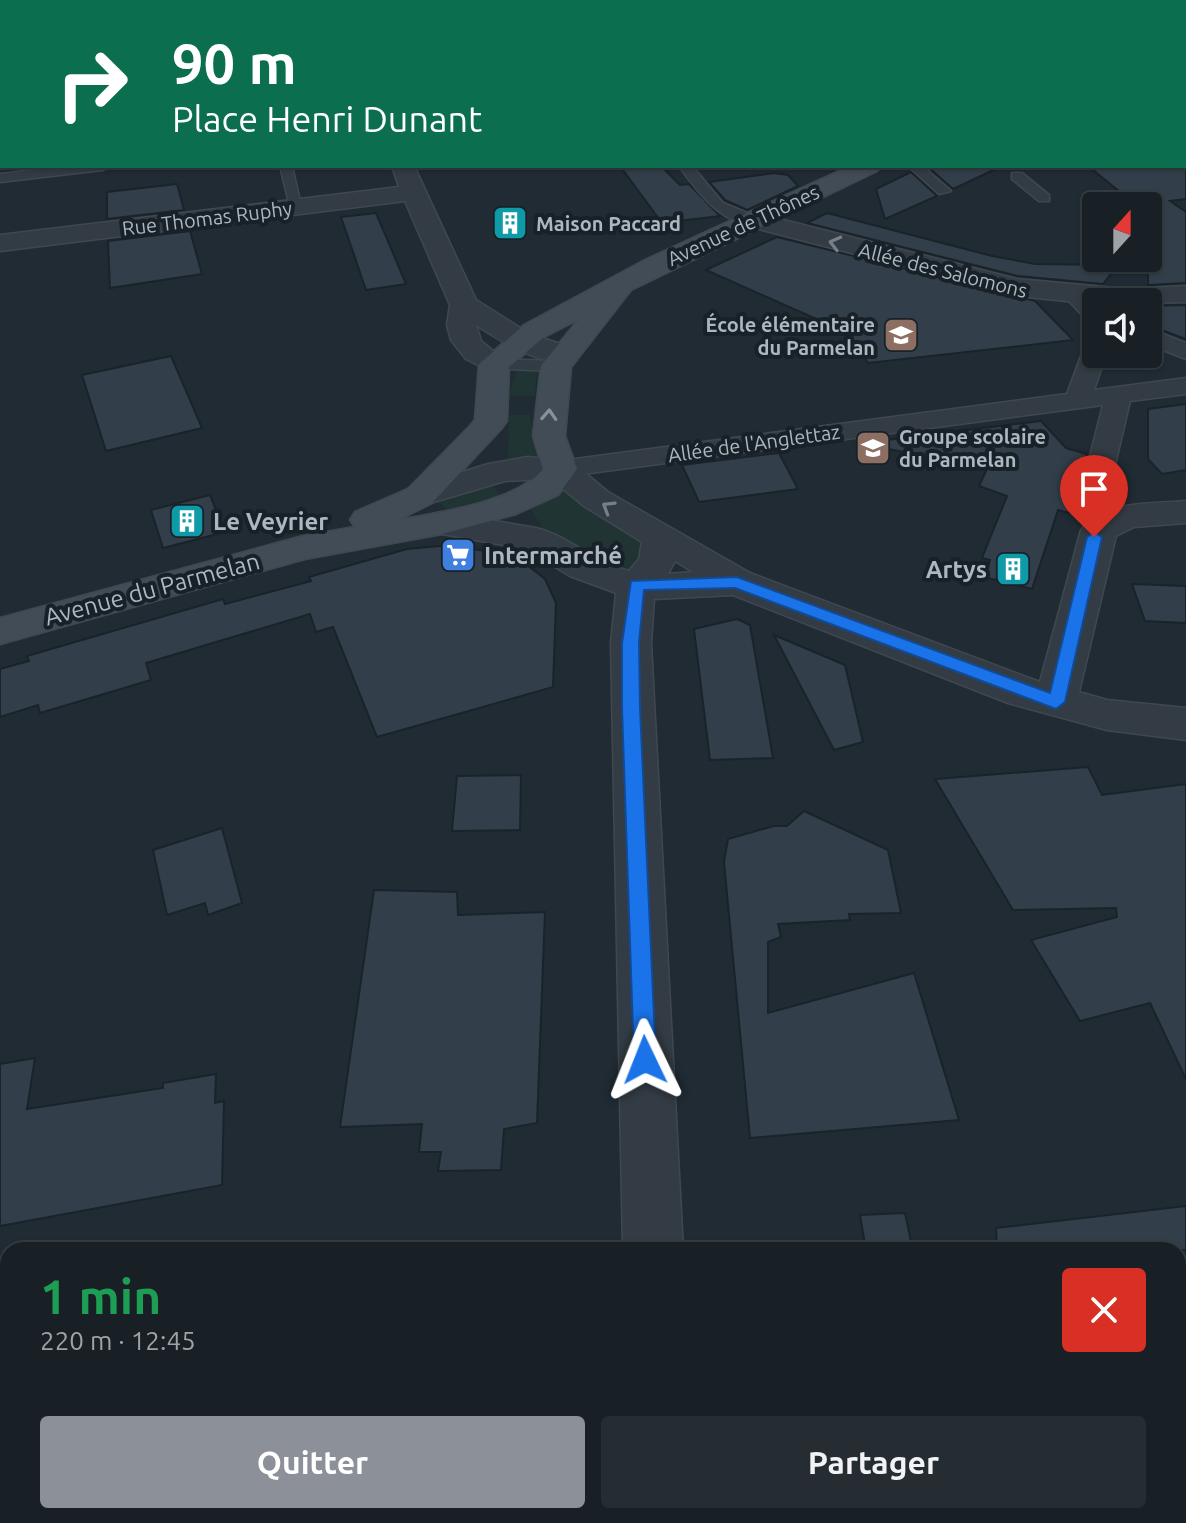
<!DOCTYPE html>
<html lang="fr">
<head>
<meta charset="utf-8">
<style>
	:root { --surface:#182026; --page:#252d32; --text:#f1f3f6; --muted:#9fa3a7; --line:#363e43; --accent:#8c9099 }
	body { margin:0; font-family:Ubuntu,sans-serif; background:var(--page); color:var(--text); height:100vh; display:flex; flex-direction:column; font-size:30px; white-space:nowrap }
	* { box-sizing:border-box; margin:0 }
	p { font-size:26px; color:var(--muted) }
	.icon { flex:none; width:44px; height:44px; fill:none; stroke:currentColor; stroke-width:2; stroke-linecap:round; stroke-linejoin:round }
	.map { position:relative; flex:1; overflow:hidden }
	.details { position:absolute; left:0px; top:1242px; width:1186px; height:282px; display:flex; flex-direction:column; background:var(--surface); border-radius:24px 24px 0 0; box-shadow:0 2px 6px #0004,0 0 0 2px var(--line) }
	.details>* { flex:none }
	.banner { position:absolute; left:0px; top:0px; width:1186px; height:168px; box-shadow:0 2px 6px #0004,0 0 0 2px var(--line); background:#0b6e4f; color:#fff; overflow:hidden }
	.needle { width:52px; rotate:21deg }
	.buttons { position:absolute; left:1082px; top:192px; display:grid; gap:16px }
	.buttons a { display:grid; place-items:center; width:80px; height:80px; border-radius:8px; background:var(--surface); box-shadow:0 2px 6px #0004,0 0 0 2px var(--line); font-size:40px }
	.pin { position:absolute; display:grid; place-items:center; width:68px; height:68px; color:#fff; margin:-82px -34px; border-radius:50% 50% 50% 0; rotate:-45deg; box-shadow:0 0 8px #0007 }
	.pin .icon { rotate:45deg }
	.me { position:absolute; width:88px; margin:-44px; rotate:358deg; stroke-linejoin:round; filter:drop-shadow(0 0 6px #0008) }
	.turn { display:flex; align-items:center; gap:28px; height:168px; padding:0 40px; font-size:36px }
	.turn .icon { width:104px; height:104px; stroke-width:2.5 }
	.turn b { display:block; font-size:56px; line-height:68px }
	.round { display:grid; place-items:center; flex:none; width:84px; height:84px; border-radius:8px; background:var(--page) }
	.overview { display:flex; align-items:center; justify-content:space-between; height:136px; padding:0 40px }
	h1 { font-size:48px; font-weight:600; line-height:60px; color:#1e9e55 }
	.button { display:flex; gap:16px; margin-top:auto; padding:16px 40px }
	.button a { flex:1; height:92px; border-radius:8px; background:var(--accent); color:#fff; font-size:32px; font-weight:600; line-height:92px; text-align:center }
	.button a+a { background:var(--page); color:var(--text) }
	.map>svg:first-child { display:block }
</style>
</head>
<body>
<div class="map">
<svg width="1186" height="1523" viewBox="0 0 1186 1523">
	<rect width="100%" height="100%" fill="#202b33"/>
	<g fill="#213434">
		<polygon points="532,369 537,372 535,396 508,396 517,370"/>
		<polygon points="509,415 529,415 541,456 534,460 508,461"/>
		<polygon points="492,484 502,500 448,512 439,502"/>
		<polygon points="555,491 563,491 642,543 647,558 631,573 619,572 547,535 531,509"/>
	</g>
	<g fill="#323f4a" stroke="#1a232a" stroke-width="2">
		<polygon points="620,166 661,166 680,185 689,184 720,216 662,223"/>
		<polygon points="927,166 1002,166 953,189"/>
		<polygon points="1088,166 1186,166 1186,199 1170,201 1186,212 1186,283 1148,285 1148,203 1135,204"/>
		<polygon points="911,172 937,196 885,219 876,189"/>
		<polygon points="774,173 788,175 798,186 747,210 725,200 709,182"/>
		<polygon points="177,184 184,210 107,219 107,192"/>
		<polygon points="376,213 406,284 366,290 341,217"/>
		<polygon points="827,213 992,256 1035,264 1118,265 1103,284 1018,276 807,223"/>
		<polygon points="190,231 202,274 110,288 108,241"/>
		<polygon points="777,237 1035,301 1073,340 868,363 848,333 706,270"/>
		<polygon points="1186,305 1186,339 1148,325 1148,306"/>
		<polygon points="171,356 202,428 106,451 82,375"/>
		<polygon points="1186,404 1186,470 1162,474 1148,459 1148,409"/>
		<polygon points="1041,421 1066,448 1087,454 1069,513 1058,510 1032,589 984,577 990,560 982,558 1007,496 979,486 987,469 879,447 879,441"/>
		<polygon points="779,453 798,489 699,502 682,465"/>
		<polygon points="210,495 225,532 163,548 151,510"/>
		<polygon points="451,545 507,555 522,561 545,579 556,603 553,687 377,737 333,627 316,632 310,614 146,663 151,680 40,713 38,705 0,717 0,669 29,661 27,656 223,599 225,604 311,581 309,577 407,549"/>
		<polygon points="1132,584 1186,586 1186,623 1145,621"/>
		<polygon points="737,619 750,625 773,758 710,760 694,629"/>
		<polygon points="774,635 845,665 863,742 834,750"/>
		<polygon points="1088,767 1102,795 1186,784 1186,1079 1150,1003 1080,1021 1031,940 1117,917 1116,908 1013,910 935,779"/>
		<polygon points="521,775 520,830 452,831 457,776"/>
		<polygon points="804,811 888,850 901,913 849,914 850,920 778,924 781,937 768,942 768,1013 914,973 959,1120 750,1138 724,862 728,839 774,826 787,826"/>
		<polygon points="222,828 242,903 208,915 205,903 167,915 153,850"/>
		<polygon points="374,890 457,892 458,915 545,912 537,1123 504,1129 501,1170 438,1171 441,1152 419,1152 422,1124 340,1127"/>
		<polygon points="35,1058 27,1109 163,1088 163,1083 216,1074 215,1103 224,1101 222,1185 0,1226 0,1064"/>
		<polygon points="1186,1206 1186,1250 997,1250 996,1228"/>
		<polygon points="905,1213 912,1246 902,1246 902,1250 866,1250 860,1215"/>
	</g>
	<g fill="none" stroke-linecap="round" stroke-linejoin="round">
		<g stroke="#3f4851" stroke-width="3">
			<g id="service">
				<rect x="0" y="90" width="2" height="6"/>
				<polygon points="69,166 109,166 103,170 0,182 0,174"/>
				<polygon points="280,166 292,166 302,210 290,207"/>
				<path d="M 679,166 L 692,166 L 723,203 L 757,217 L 757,223 C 723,228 696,190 679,166 Z"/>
				<polygon points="908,166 922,166 951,191 939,194"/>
				<polygon points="1012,173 1022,173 1049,195 1049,201 1039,201 1012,179"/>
				<polygon points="494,359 556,361 564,366 556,371 488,368 488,360"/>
			</g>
		</g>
		<g stroke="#3f4851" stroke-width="3">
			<g id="pedestrian">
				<polygon points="1077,290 1085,292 1096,303 1096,323 1088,321 1065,297"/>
				<polygon points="1148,328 1186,343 1186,359 1148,344"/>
				<polygon points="1096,341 1096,354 1106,354 1094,390 1186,378 1186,394 1130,401 1108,495 1121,524 1116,530 1096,530 1080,495 1103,405 560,477 550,475 546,469 550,463 560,461 1067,394 1084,348"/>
			</g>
		</g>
		<g stroke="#3f4851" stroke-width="3">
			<g id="minor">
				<polygon points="316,0 334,0 335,2 317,2"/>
				<polygon points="1042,0 1062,0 1041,2"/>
				<polygon points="1095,0 1115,0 1116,2 1096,2"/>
				<rect x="0" y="36" width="2" height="12"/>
				<path d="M 392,166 L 415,168 L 476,300 L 530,334 L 573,348 L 577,354 L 573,360 C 541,368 502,342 476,325 L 481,341 L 509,364 L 505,370 L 494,373 L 466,359 L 451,340 L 447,325 L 450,305 L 405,201 L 0,251 L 0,235 L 399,187 Z"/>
				<polygon points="752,212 1017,279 1127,289 1186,286 1186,302 1096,304 1017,296 743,225 739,220 743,215"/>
				<path d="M 528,457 L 572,462 L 608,492 L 750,573 L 1040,682 L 1081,530 C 1101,500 1154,504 1186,501 L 1186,523 L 1134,527 L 1116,536 L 1079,692 L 1107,700 L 1186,708 L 1186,740 L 1107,730 L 1008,703 L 733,595 L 654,599 L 651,643 L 683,1250 L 623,1250 L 611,643 L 616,593 L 570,576 L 526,549 L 442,534 L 429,531 L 424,523 L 429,515 L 442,512 L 536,528 C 569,536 595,563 629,571 L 639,559 L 642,542 L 584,506 L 551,479 L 505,481 L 420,506 L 408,503 L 403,496 L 408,489 L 488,464 ZM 675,561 L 693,572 L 668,574 Z"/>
				<rect x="629" y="1516" width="70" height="7"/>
			</g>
		</g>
		<g stroke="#3f4851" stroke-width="3">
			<polygon id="tertiary" points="1016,0 1033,0 1034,1 1015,2"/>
		</g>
		<g stroke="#3f4851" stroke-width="3">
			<g id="secondary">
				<rect x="1184" y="112" width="2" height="14"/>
				<path d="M 850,166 L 881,166 L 877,171 L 631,290 L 571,367 L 565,436 L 577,469 L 558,495 L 516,514 L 442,534 L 305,559 L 0,644 L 0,618 L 303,536 L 355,527 L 350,520 L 355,512 L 408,489 L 469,427 L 475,420 L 479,364 L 524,325 L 645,260 ZM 579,319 L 541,366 L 533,436 L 543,469 C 517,502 438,513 398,520 L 432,503 L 502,428 L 507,421 L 509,367 L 544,337 Z"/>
			</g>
		</g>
		<g stroke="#3f4851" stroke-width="3">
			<g id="primary">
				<polygon points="988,0 1020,0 1021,2 989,2"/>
				<rect x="1184" y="57" width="2" height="13"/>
			</g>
		</g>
		<use href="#service" fill="#333c44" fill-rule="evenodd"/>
		<use href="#pedestrian" fill="#333c44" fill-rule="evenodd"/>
		<use href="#minor" fill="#333c44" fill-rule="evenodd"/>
		<use href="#tertiary" fill="#333c44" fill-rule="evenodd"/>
		<use href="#secondary" fill="#414c57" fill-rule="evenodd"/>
		<use href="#primary" fill="#515c64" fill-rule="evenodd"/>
	</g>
	<defs><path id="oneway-chevron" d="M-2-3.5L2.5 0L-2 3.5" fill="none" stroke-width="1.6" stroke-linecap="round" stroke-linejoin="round" transform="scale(2)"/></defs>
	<g stroke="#768089">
		<use href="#oneway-chevron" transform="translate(835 243) rotate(-165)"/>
		<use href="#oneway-chevron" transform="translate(608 507) rotate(-148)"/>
	</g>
	<use stroke="#87929c" href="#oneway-chevron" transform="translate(549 415) rotate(-87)"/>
	<polygon fill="#1a73e8" stroke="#114b97" stroke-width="2" points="1094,532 1102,537 1065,702 1056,709 735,588 644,590 639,643 640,708 656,1060 653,1068 645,1071 637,1068 634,1060 622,708 622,643 631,581 737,577 1050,693 1087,537"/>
	<defs>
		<g id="building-square" transform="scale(1.8)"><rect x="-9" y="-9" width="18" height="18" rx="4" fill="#0f9aa8" stroke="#182128"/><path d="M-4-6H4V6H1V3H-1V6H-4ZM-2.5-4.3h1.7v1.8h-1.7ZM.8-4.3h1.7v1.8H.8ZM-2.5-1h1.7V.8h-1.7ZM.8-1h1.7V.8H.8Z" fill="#fff"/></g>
		<g id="school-square" transform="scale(1.8)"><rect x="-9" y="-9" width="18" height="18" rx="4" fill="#8d6e63" stroke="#182128"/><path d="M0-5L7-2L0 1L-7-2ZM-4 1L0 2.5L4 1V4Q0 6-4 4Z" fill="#fff"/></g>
		<g id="supermarket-square" transform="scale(1.8)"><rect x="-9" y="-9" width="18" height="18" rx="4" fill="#3f7fe0" stroke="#182128"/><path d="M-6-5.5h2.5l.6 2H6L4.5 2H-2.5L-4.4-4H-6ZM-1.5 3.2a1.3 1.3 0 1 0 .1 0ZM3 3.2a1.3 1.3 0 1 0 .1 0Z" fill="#fff"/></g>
	</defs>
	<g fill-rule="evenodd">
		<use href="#building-square" x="510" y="223"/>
		<use href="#school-square" x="901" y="335"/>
		<use href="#school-square" x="873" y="448"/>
		<use href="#building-square" x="187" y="521"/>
		<use href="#supermarket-square" x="458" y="555"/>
		<use href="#building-square" x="1013" y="569"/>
	</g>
	<g text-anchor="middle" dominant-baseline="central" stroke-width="8" stroke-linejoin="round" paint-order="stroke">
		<g font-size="20" fill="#acb7c1" stroke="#182128">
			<text transform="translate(207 218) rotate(-7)">Rue Thomas Ruphy</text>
			<text transform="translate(743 225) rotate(-25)">Avenue de Thônes</text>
			<text transform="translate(943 270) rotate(14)">Allée des Salomons</text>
			<text transform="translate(754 443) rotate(-8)">Allée de l'Anglettaz</text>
		</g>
		<g font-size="20" font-weight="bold" fill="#acb7c1" stroke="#182128" text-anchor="start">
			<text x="536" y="223">Maison Paccard</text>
			<text x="875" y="324" text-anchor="end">École élémentaire<tspan x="875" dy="23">du Parmelan</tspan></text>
			<text x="899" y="436">Groupe scolaire<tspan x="899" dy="23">du Parmelan</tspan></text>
		</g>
		<g font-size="24" font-weight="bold" fill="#acb7c1" stroke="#182128" text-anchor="start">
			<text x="213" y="521">Le Veyrier</text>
			<text x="484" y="555">Intermarché</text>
			<text x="987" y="569" text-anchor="end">Artys</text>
		</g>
		<g font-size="24" fill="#acb7c1" stroke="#182128">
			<text transform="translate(152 589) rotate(-15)">Avenue du Parmelan</text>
		</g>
	</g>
</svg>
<div class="buttons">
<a><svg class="needle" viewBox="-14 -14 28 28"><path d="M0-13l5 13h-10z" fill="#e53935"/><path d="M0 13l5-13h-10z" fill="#9fa3a7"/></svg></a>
<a><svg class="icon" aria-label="sound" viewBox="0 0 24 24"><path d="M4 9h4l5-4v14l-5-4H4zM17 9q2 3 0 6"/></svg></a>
</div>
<div class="pin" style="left:1094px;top:537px;background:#d93025"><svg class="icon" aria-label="arrive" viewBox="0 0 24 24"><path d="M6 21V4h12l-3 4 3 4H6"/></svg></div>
<svg class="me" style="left:645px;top:1060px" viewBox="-20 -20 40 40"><path d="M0-17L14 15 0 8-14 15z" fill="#1a73e8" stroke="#fff" stroke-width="4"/></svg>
<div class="banner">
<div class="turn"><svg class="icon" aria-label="right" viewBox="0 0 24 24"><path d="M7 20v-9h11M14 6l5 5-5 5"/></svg><div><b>90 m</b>Place Henri Dunant</div></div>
</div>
<section class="details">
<div class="overview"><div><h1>1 min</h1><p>220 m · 12:45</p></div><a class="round" style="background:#d93025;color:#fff"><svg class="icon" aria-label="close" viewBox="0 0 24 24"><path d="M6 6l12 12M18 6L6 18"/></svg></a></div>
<div class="button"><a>Quitter</a><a>Partager</a></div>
</section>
</div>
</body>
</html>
